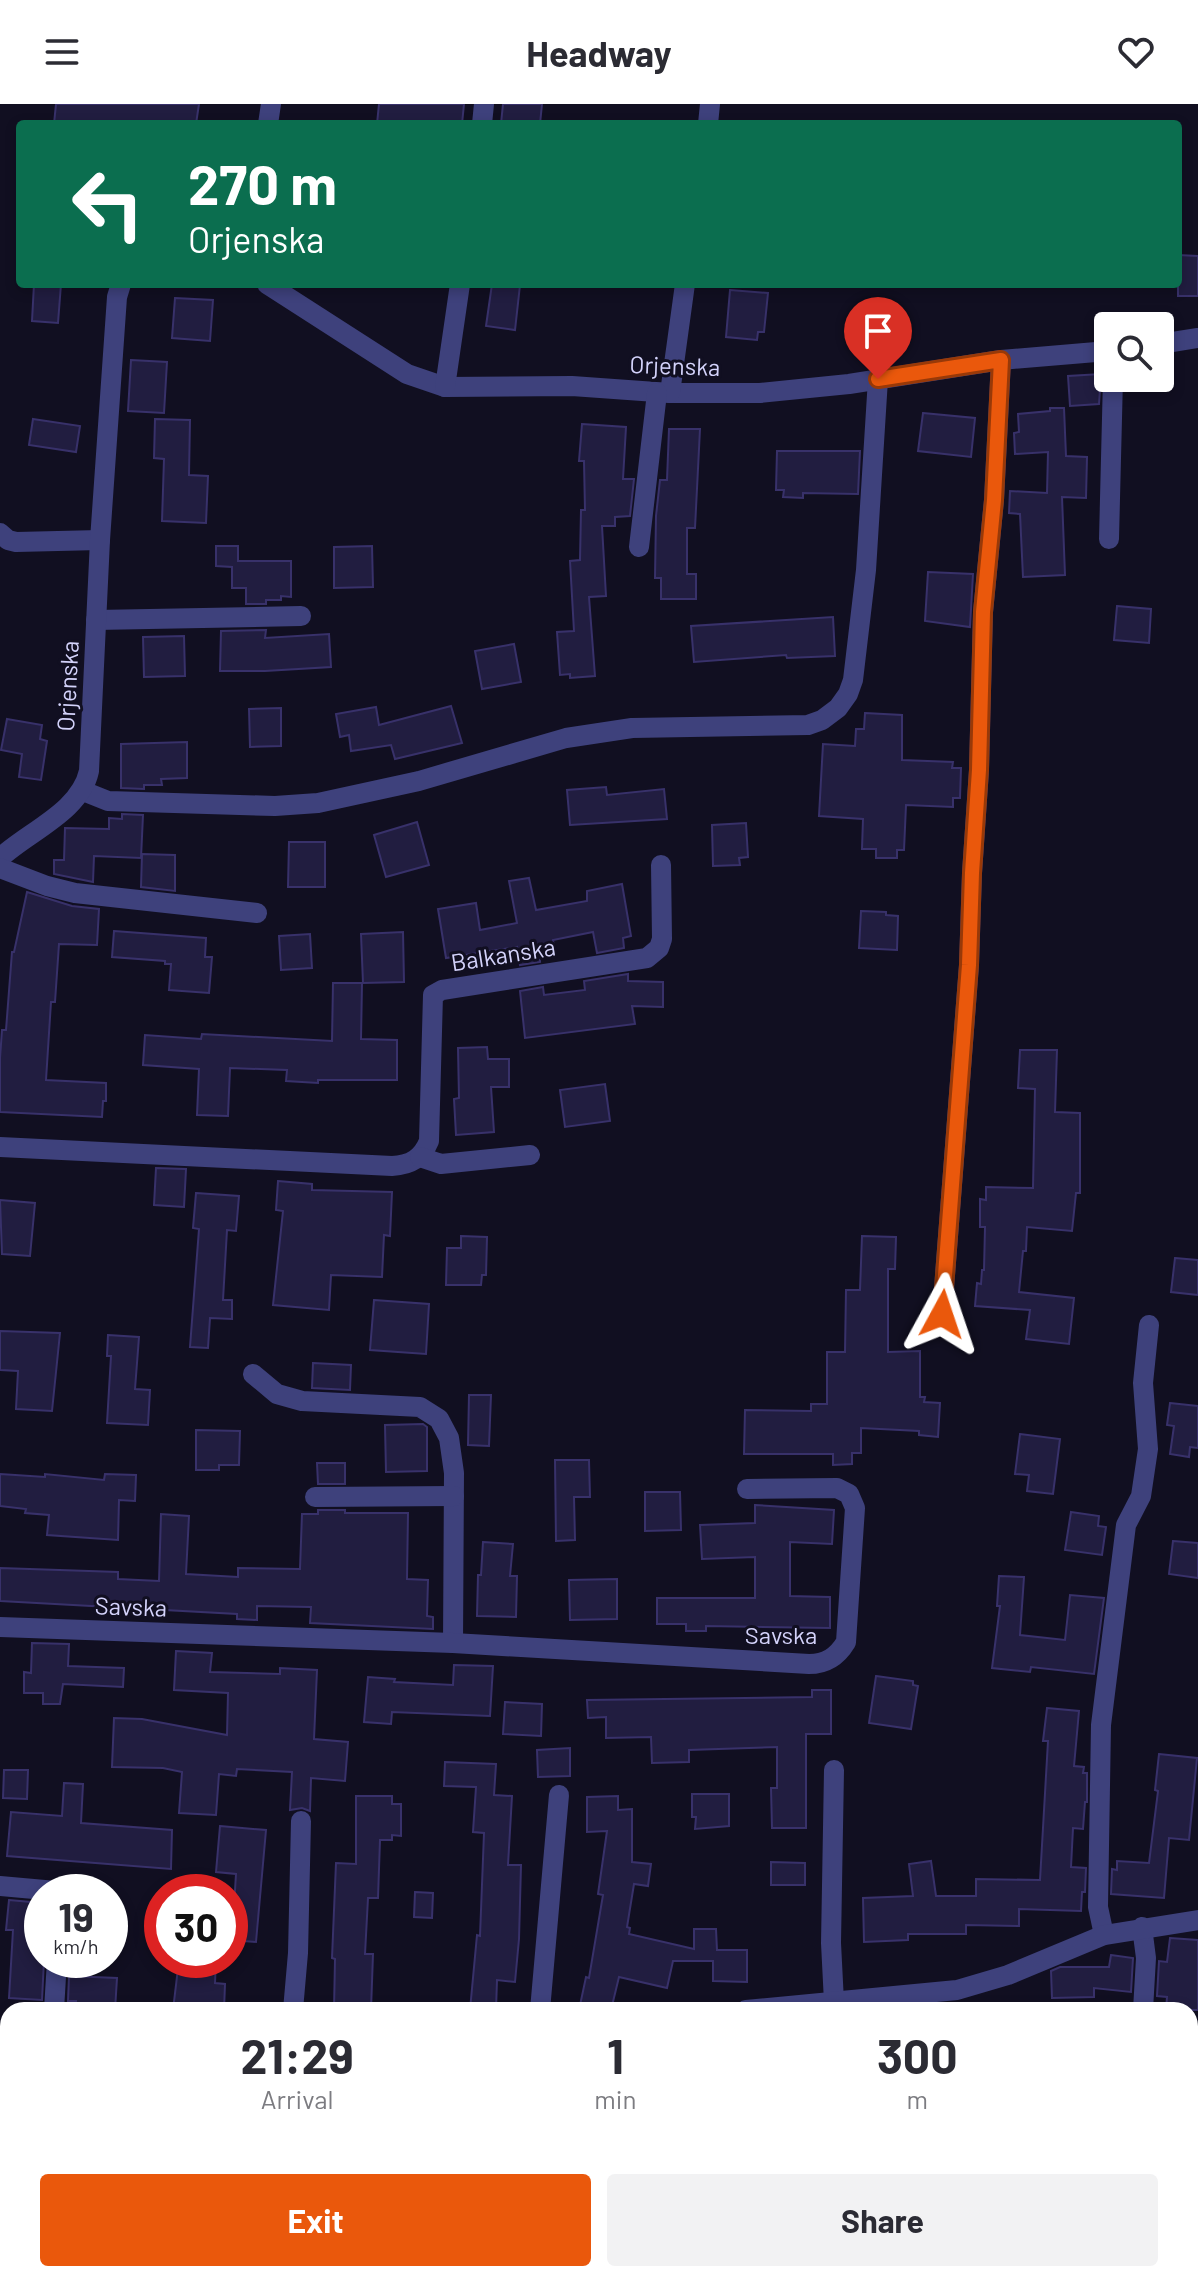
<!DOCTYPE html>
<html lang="en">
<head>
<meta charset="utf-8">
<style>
	:root { --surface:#fff; --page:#f2f2f3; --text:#2b2b33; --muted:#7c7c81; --accent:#ea580c }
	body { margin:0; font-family:Barlow,sans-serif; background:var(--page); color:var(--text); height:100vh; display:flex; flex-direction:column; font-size:30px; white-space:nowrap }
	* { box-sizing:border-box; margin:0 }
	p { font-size:26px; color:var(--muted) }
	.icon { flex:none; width:44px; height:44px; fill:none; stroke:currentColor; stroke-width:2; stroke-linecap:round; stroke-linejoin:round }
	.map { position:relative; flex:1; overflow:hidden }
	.panel { position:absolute; left:0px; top:1898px; width:1198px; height:280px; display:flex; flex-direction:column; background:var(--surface); border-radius:24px 24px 0 0; box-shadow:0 4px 12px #0003 }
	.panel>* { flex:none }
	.guide { position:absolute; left:16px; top:16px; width:1166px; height:168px; border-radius:8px; box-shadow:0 4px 12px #0003; background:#0b6e4f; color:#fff; overflow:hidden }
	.buttons { position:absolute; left:1094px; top:208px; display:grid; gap:16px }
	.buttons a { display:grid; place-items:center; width:80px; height:80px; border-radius:8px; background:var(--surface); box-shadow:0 4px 12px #0003; font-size:40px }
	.speed { position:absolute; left:24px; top:1770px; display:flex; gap:16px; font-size:40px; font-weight:700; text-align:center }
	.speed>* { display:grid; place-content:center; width:104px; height:104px; border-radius:50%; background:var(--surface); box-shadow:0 4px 12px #0003; line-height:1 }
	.speed small { font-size:20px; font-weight:400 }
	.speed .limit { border:12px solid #d22; background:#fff; color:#111 }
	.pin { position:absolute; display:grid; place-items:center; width:68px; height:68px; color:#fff; margin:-82px -34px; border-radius:50% 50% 50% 0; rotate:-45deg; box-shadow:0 0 8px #0007 }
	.pin .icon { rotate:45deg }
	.me { position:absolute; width:88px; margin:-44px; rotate:5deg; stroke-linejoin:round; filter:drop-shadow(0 0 6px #0008) }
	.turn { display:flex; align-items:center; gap:28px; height:168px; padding:0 40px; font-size:36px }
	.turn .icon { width:104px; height:104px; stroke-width:2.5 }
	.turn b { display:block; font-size:56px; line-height:68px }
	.eta { display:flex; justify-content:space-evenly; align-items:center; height:136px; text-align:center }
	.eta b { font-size:48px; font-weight:700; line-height:56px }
	.primary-button { display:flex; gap:16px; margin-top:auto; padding:16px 40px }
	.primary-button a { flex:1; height:92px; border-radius:8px; background:var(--accent); color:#fff; font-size:32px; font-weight:700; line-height:92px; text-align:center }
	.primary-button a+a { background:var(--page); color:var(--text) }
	header { display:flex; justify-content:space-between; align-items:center; height:104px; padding:0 40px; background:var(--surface); font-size:36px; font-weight:700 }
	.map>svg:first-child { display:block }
</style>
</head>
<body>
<header><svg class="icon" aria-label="menu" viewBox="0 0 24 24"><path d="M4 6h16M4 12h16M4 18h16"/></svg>Headway<svg class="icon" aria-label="heart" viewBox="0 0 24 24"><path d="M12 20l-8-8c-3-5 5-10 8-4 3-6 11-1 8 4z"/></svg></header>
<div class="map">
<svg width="1198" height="2178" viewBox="0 0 1198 2178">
	<rect width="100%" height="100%" fill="#110f21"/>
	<g fill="#211d40" stroke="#38316a" stroke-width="2">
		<polygon points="56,0 199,0 196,20 54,20"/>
		<polygon points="379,0 464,0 462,20 377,20"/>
		<polygon points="503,0 542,0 540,20 501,20"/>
		<polygon points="1178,151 1198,152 1198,192 1178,192"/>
		<polygon points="34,180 61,180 58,219 32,217"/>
		<polygon points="492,180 520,181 515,226 486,222"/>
		<polygon points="730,186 768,189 764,228 758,228 757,236 726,233"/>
		<polygon points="175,194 213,196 210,237 172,234"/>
		<polygon points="131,256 167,258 164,309 128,307"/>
		<polygon points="1101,270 1099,300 1070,302 1068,272"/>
		<polygon points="1050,304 1064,304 1066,352 1087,353 1086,394 1062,393 1065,471 1023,473 1020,410 1009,409 1010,387 1047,389 1048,348 1015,350 1014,329 1019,328 1018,310 1050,307"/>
		<polygon points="923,309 975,314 971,353 918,347"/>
		<polygon points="33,315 80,322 76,348 29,341"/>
		<polygon points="155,315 190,316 189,371 208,372 206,419 162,417 164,355 154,354"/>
		<polygon points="582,320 626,323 623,375 634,375 630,412 615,413 615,422 602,422 606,492 589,493 595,572 570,574 570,570 560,571 557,528 574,527 570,457 580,456 581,406 585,406 584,357 579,357"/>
		<polygon points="669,325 700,325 695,424 687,424 687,470 696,470 696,495 661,495 661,474 655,474 656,412 660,376 667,376"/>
		<polygon points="777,347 860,347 858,390 803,389 803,394 783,393 784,386 776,386"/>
		<polygon points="216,442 238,442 238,457 291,457 291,493 281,492 281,496 266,496 266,500 246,500 246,484 232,484 232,463 216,462"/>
		<polygon points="372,442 373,483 334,484 334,443"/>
		<polygon points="928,468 973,470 970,523 925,517"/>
		<polygon points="1117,502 1151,505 1149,539 1114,536"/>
		<polygon points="833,513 835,552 787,554 786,551 694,558 691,522"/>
		<polygon points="266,526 265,534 329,530 331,563 265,567 220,567 221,527"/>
		<polygon points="184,532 185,572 144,573 143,533"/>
		<polygon points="514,540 521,578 482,585 475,547"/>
		<polygon points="451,602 462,639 395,655 391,641 351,647 349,631 340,633 336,610 376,603 379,621"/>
		<polygon points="281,604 281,642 250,643 249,605"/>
		<polygon points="865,609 902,611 902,656 953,658 952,664 961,664 960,694 953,694 953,703 906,701 904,746 897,746 897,754 876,754 876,745 862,745 863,715 819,712 823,640 855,642 856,625 864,625"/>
		<polygon points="7,615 42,621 40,635 47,637 41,676 19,673 22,650 1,646"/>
		<polygon points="187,638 187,674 161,675 162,681 144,681 144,685 121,684 121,640"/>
		<polygon points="606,683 607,691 664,685 667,715 570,721 567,686"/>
		<polygon points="122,710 143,711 141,754 94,752 93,778 54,770 54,756 64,756 65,724 109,725 109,714 122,715"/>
		<polygon points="417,718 429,761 386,773 374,731"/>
		<polygon points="746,719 748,753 739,754 740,761 713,762 712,721"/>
		<polygon points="289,738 325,738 325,783 288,783"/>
		<polygon points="142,750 175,751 175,787 141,783"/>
		<polygon points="529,774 536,806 587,797 587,787 622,780 631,832 623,834 624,844 597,849 593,828 553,836 555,850 540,853 540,858 520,861 517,843 446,854 438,805 476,799 480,826 517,819 509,777"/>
		<polygon points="27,788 72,802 99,805 97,841 59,840 55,898 51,898 46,976 106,979 106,997 103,997 102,1013 0,1008 0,954 2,926 6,926 12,848 14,848"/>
		<polygon points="861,807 886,808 886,811 898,812 897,846 859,844"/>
		<polygon points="114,827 206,834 205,853 212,853 209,889 169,886 171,860 165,860 165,857 112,853"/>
		<polygon points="403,828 404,878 363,879 361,830"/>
		<polygon points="310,830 312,864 281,866 279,832"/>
		<polygon points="628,870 628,877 663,878 663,903 632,902 635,920 525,934 520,887 543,883 544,891 585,886 584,877"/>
		<polygon points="333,879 362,879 361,935 397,936 397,976 318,976 318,979 286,977 287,966 230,964 228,1012 197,1011 199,965 143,961 145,931 201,935 202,930 332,937"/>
		<polygon points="487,943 488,955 509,955 509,983 491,983 494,1028 456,1031 454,995 459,994 458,944"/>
		<polygon points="1020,946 1057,946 1055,1008 1080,1009 1080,1089 1076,1089 1072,1127 1027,1123 1026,1147 1023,1147 1019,1188 1074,1194 1069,1240 1026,1235 1030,1206 975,1202 977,1179 981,1180 982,1166 984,1166 985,1123 980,1123 980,1095 986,1096 986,1083 1033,1084 1035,985 1018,984"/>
		<polygon points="605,980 610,1017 565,1023 560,986"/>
		<polygon points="156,1064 186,1065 184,1103 154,1101"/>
		<polygon points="278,1077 312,1080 312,1086 392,1088 390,1132 384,1131 382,1173 331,1171 329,1206 273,1201 283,1107 276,1106"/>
		<polygon points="196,1089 239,1092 236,1127 227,1126 223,1196 232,1196 232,1215 210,1214 208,1244 190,1243 199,1125 193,1124"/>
		<polygon points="0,1096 35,1099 30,1152 2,1150"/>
		<polygon points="461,1132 487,1133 486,1171 482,1171 481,1181 446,1181 447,1144 461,1144"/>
		<polygon points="862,1132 896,1133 895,1165 888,1165 888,1248 920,1247 920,1293 925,1293 924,1298 940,1299 938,1333 919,1331 919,1327 861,1324 861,1349 852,1349 852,1360 833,1361 833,1350 744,1350 745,1306 811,1307 811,1300 827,1300 827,1248 845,1248 846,1186 860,1186"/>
		<polygon points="1175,1154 1198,1156 1198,1191 1171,1188"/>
		<polygon points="374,1196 429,1200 426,1250 370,1246"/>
		<polygon points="0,1227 60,1229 52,1307 16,1305 18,1267 0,1266"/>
		<polygon points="108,1231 139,1233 135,1285 150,1286 148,1321 107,1319 111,1252 107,1252"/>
		<polygon points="313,1259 351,1261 350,1286 312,1284"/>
		<polygon points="469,1291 491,1291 489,1342 468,1341"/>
		<polygon points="1170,1299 1198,1302 1198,1344 1190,1343 1189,1353 1170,1350 1174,1322 1167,1321"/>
		<polygon points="423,1320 427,1323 427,1367 386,1368 385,1321"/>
		<polygon points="196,1326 240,1327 239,1361 219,1361 219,1366 196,1366"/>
		<polygon points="1020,1330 1060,1335 1053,1390 1027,1387 1029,1371 1015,1370"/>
		<polygon points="555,1356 589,1356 590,1393 574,1393 575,1436 556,1437"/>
		<polygon points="317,1359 345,1359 345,1380 318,1380"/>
		<polygon points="0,1370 45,1373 45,1370 104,1376 105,1370 136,1371 135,1397 119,1396 118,1436 47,1431 49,1411 25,1409 26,1405 0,1402"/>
		<polygon points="645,1388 680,1388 681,1426 645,1427"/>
		<polygon points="755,1401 834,1406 832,1440 790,1438 790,1492 830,1493 830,1524 706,1522 706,1527 686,1527 686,1520 657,1520 657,1494 755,1494 755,1453 702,1455 700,1421 755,1419"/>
		<polygon points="318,1406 345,1406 345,1409 408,1409 407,1475 428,1476 427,1512 433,1513 433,1525 310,1519 311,1503 257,1502 257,1516 237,1515 237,1510 0,1497 0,1464 118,1468 118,1475 159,1477 161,1410 189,1412 186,1470 238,1473 238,1464 300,1465 302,1410 318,1410"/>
		<polygon points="1071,1408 1099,1412 1098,1422 1106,1423 1102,1451 1065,1446"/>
		<polygon points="1173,1437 1198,1439 1198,1474 1169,1470"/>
		<polygon points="483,1438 513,1440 510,1472 517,1472 516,1513 477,1512 478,1471 481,1471"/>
		<polygon points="999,1472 1024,1473 1020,1531 1065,1536 1070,1491 1104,1494 1094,1570 1031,1563 1030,1568 992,1564 1000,1502 997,1502"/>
		<polygon points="617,1475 617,1515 570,1516 569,1476"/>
		<polygon points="32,1539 69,1540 68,1562 124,1564 123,1583 63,1580 60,1600 43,1600 43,1589 24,1589 24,1568 31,1569"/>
		<polygon points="176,1547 212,1549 210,1568 280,1570 280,1564 317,1566 314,1635 348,1638 345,1677 311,1674 310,1707 302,1704 290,1706 292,1668 237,1665 236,1672 219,1670 216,1711 179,1709 182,1668 163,1664 112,1663 114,1614 142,1615 227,1631 228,1589 174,1586"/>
		<polygon points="454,1561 493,1562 490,1612 392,1608 391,1620 364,1618 368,1573 395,1575 394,1578 453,1581"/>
		<polygon points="876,1572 913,1577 913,1581 918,1582 911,1625 869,1619"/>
		<polygon points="812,1586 831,1586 831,1630 806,1630 806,1724 772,1724 771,1684 777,1684 777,1643 689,1646 689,1658 652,1659 651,1633 606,1634 606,1613 588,1614 587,1596 812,1593"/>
		<polygon points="505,1598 542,1600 541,1632 503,1630"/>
		<polygon points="1047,1604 1079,1607 1074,1662 1084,1663 1083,1669 1087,1669 1087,1698 1085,1698 1083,1725 1073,1724 1071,1763 1086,1764 1085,1788 1082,1788 1081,1807 1019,1805 1019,1822 966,1821 966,1830 908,1830 908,1836 864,1838 863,1794 913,1792 909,1760 931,1757 936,1792 976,1792 976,1775 1040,1776 1048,1637 1043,1637"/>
		<polygon points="570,1644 570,1672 538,1673 537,1646"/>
		<polygon points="1159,1650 1197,1654 1189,1736 1169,1734 1164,1794 1111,1790 1112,1765 1117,1766 1117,1757 1149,1759 1158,1687 1155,1686"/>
		<polygon points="445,1658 496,1660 494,1691 512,1692 508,1761 521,1761 519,1835 515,1878 497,1876 496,1906 470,1906 477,1831 480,1832 484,1729 473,1728 476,1683 444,1682"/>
		<polygon points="4,1666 28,1666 27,1695 3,1694"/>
		<polygon points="64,1679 83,1680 81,1719 172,1726 171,1765 7,1752 11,1708 62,1712"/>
		<polygon points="692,1690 729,1690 729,1722 695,1725 696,1713 692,1713"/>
		<polygon points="356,1692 392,1692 392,1700 401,1700 401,1732 392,1731 392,1736 380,1736 378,1794 368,1794 365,1850 373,1850 371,1906 334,1906 335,1855 332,1854 336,1759 356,1760"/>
		<polygon points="618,1692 618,1706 632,1705 632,1758 651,1760 648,1782 634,1780 627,1823 630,1824 629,1830 694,1845 694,1825 716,1825 717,1846 747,1846 747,1878 713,1877 713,1857 673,1857 667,1884 619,1873 611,1906 579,1906 586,1873 589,1874 603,1791 598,1790 607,1727 587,1728 587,1693"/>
		<polygon points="220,1722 266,1726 256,1838 230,1836 230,1802 234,1802 236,1770 216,1768"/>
		<polygon points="771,1758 805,1759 805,1781 771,1781"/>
		<polygon points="415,1788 433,1789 432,1814 414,1813"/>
		<polygon points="9,1796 42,1799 44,1856 42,1896 9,1894 13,1826 6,1826"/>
		<polygon points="1170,1834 1198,1836 1198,1906 1166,1906 1167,1893 1157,1892 1159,1857 1167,1858"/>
		<polygon points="1111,1851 1133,1854 1131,1888 1094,1884 1094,1893 1052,1894 1051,1867 1060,1863 1109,1863"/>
		<polygon points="179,1856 216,1856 215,1879 225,1880 224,1906 173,1906"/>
		<polygon points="69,1872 117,1874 115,1906 75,1906 76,1897 68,1897"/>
	</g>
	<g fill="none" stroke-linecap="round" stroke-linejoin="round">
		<g stroke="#3e417c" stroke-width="20">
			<polyline points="268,20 271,0"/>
			<polyline points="482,20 484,0"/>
			<polyline points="708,20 710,0"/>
			<polyline points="267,180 407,270 445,283 572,282 670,289 760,289 849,280 1001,256 1108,247"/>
			<polyline points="1160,240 1198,234"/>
			<polyline points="445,283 460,180"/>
			<polyline points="670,289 685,180"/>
			<polyline points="0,429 8,436 16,438 100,436"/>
			<polyline points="1109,435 1113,274"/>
			<polyline points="639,443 657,289"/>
			<polyline points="96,516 301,512"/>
			<polyline points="83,687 108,697 275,702 318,699 419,677 566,634 632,624 808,621 822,616 838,604 848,590 853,576 866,466 878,275"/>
			<path d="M 0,754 C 29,727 80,708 89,667 L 100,436 L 117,193 L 121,180"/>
			<polyline points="0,764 47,782 75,789 257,809"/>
			<path d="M 0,1043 L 392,1062 C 411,1061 422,1054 429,1037 L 433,891 L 442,886 L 647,854 L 659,844 L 662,835 L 661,761"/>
			<polyline points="420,1053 441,1060 530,1051"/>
			<polyline points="942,1210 969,861 972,769 979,666 983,508 994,396 1001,256"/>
			<polyline points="253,1270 277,1290 302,1297 420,1303 439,1315 449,1334 454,1369 453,1539"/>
			<polyline points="315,1393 454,1392"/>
			<path d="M 0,1523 L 453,1539 L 809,1560 C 826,1560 837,1553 846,1538 L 855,1404 L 849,1390 L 837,1384 L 747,1385"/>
			<polyline points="834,1666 831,1839 834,1898"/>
			<polyline points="0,1782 67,1788"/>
			<polyline points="1142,1823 1146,1854 1143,1906"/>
			<polyline points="1104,1831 1098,1803 1101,1621 1126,1421 1141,1392 1148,1345 1143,1279 1149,1221"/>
			<polyline points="54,1906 57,1856"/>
			<polyline points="293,1906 298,1849 301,1717"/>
			<polyline points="540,1906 559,1691"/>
			<polyline points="746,1906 957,1886 1008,1871 1104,1831 1198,1816"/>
			<polyline points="0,2082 8,2082"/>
			<polyline points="438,2178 441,2170"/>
			<polyline points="607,2178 609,2170"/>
			<polyline points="1120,2178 1121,2170"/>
		</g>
	</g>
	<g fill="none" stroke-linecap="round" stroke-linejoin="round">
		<g stroke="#983908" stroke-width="20">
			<polyline id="route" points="878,275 1001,256 994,396 983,508 979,666 972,769 969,861 942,1210"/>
		</g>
		<use href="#route" stroke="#ea580c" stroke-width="14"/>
	</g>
	<g text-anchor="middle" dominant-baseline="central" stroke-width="6" stroke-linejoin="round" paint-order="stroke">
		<g font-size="24" fill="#d4d3fb" stroke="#110f21">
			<text transform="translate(675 261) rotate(2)">Orjenska</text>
			<text transform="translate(67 582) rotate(-87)">Orjenska</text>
			<text transform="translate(503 850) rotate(-9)">Balkanska</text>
			<text transform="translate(131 1502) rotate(2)">Savska</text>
			<text x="781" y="1530">Savska</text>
		</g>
	</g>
</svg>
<div class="buttons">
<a><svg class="icon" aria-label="search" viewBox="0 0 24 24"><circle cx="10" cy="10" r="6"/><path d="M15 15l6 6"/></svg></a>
</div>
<div class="speed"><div>19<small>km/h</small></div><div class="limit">30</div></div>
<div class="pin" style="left:878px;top:275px;background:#d93025"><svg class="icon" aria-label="arrive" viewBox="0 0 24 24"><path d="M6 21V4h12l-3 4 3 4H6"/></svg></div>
<svg class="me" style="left:942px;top:1210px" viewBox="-20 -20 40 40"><path d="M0-17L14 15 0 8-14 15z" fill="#ea580c" stroke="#fff" stroke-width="4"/></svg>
<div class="guide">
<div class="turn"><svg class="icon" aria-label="left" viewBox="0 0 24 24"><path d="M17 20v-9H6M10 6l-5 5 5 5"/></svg><div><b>270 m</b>Orjenska</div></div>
</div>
<section class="panel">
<div class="eta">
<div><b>21:29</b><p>Arrival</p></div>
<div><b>1</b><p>min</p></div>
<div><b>300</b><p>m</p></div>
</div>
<div class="primary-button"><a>Exit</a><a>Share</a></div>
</section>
</div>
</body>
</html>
